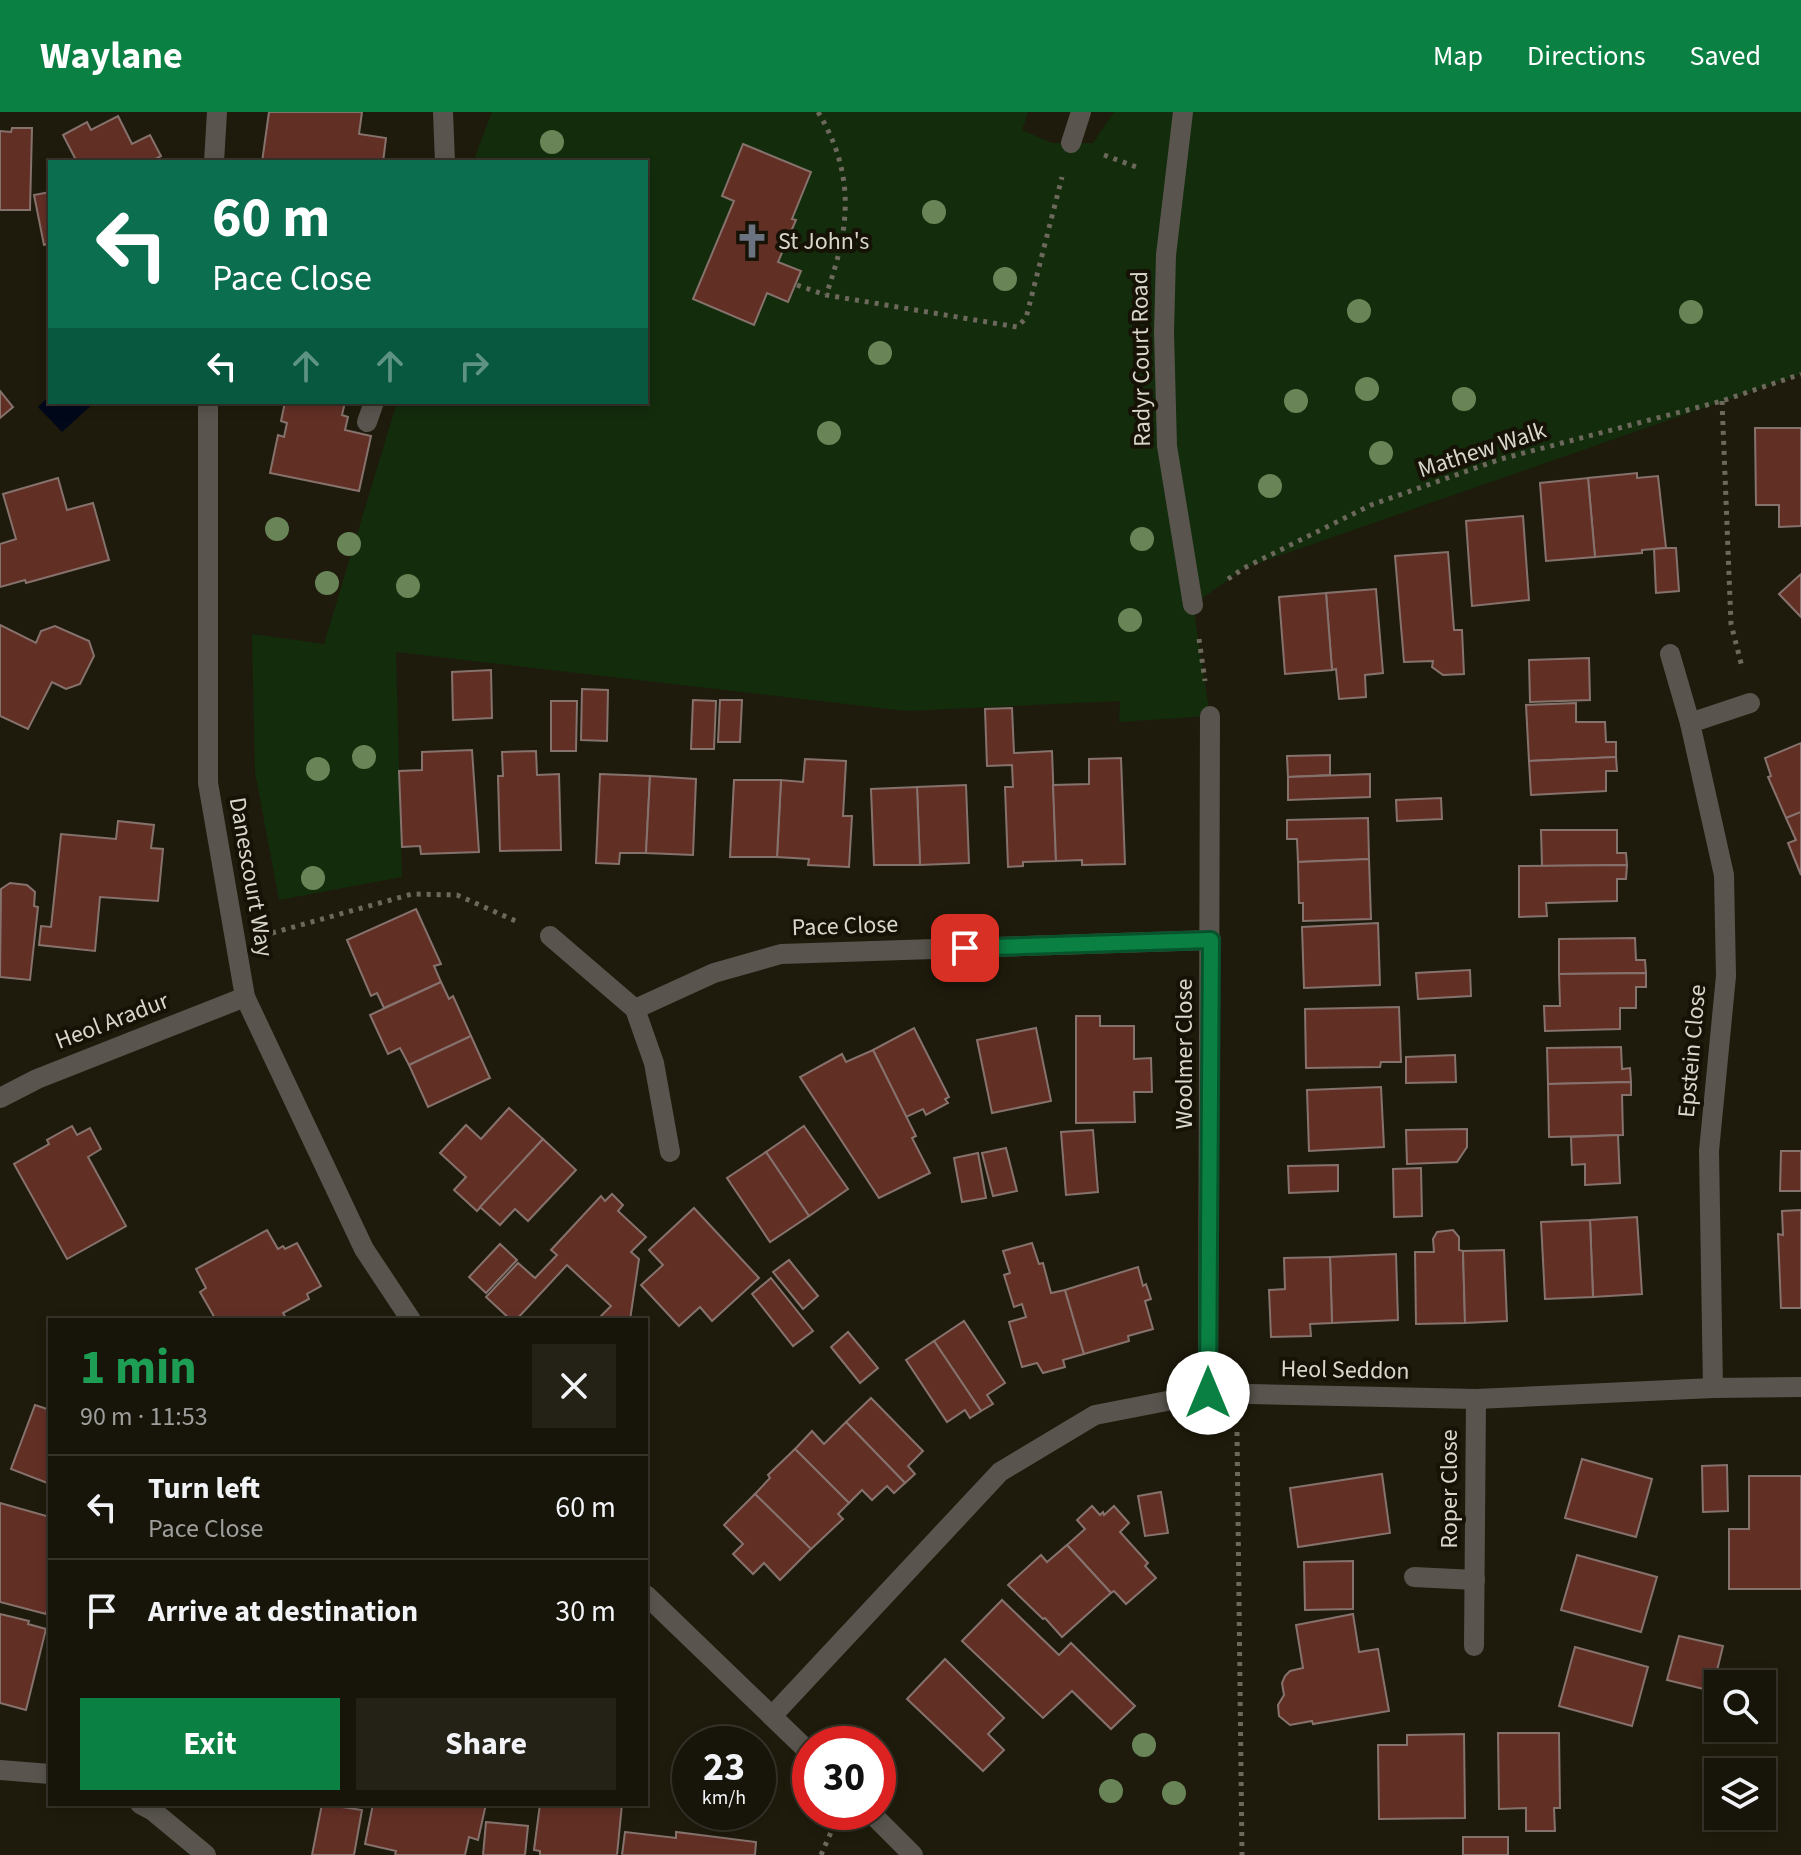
<!DOCTYPE html>
<html lang="en">
<head>
<meta charset="utf-8">
<style>
	:root { --surface:#171409; --page:#242117; --text:#f1f3f6; --muted:#9e9e9c; --line:#36332a; --accent:#0b8043 }
	body { margin:0; font-family:"Source Sans 3",sans-serif; background:var(--page); color:var(--text); height:100vh; display:flex; flex-direction:column; font-size:30px; white-space:nowrap }
	* { box-sizing:border-box; margin:0 }
	p { font-size:26px; color:var(--muted) }
	.icon { flex:none; width:44px; height:44px; fill:none; stroke:currentColor; stroke-width:2; stroke-linecap:round; stroke-linejoin:round }
	.map { position:relative; flex:1; overflow:hidden }
	.details { position:absolute; left:48px; top:1206px; width:600px; height:488px; display:flex; flex-direction:column; background:var(--surface); border-radius:0px; box-shadow:0 4px 12px #0003,0 0 0 2px var(--line) }
	.details>* { flex:none }
	.guide { position:absolute; left:48px; top:48px; width:600px; height:244px; border-radius:0px; box-shadow:0 4px 12px #0003,0 0 0 2px var(--line); background:#0b6e4f; color:#fff; overflow:hidden }
	.buttons { position:absolute; left:1704px; top:1558px; display:grid; gap:16px }
	.buttons a { display:grid; place-items:center; width:72px; height:72px; border-radius:0px; background:var(--surface); box-shadow:0 4px 12px #0003,0 0 0 2px var(--line); font-size:40px }
	.speed { position:absolute; left:672px; top:1614px; display:flex; gap:16px; font-size:40px; font-weight:700; text-align:center }
	.speed>* { display:grid; place-content:center; width:104px; height:104px; border-radius:50%; background:var(--surface); box-shadow:0 4px 12px #0003,0 0 0 2px var(--line); line-height:1 }
	.speed small { font-size:20px; font-weight:400 }
	.speed .limit { border:12px solid #d22; background:#fff; color:#111 }
	.pin { position:absolute; display:grid; place-items:center; width:68px; height:68px; color:#fff; margin:-34px; border-radius:16px; box-shadow:0 4px 12px #0006 }
	.me { position:absolute; width:88px; margin:-44px; rotate:0deg; stroke-linejoin:round; filter:drop-shadow(0 0 6px #0008) }
	.turn { display:flex; align-items:center; gap:28px; height:168px; padding:0 32px; font-size:36px }
	.turn .icon { width:104px; height:104px; stroke-width:2.5 }
	.turn b { display:block; font-size:56px; line-height:68px }
	.lanes { display:flex; align-items:center; height:76px; padding:0 32px; background:#0003; justify-content:center; gap:40px; direction:ltr }
	.lanes .off { opacity:.35 }
	.round { display:grid; place-items:center; flex:none; width:84px; height:84px; border-radius:0px; background:var(--page) }
	.headline { display:flex; align-items:center; justify-content:space-between; height:136px; padding:0 32px }
	h1 { font-size:48px; font-weight:700; line-height:60px; color:#1e9e55 }
	.action { display:flex; gap:16px; margin-top:auto; padding:16px 32px }
	.action a { flex:1; height:92px; border-radius:0px; background:var(--accent); color:#fff; font-size:32px; font-weight:700; line-height:92px; text-align:center }
	.action a+a { background:var(--page); color:var(--text) }
	ul { padding:0; list-style:none }
	li { display:flex; align-items:center; gap:24px; height:104px; padding:0 32px; border-top:2px solid var(--line) }
	li div { flex:1 }
	li b { display:block; font-size:30px }
	li em { font-style:normal }
	header { display:flex; align-items:center; gap:48px; box-sizing:border-box; height:112px; padding:0 40px; background:var(--accent); color:#fff }
	header strong { font-size:38px }
	nav { display:flex; gap:44px; margin-inline-start:auto; font-size:28px }
	.map>svg:first-child { display:block }
</style>
</head>
<body>
<header>
<strong>Waylane</strong>
<nav><a>Map</a><a>Directions</a><a>Saved</a></nav>
</header>
<div class="map">
<svg width="1801" height="1743" viewBox="0 0 1801 1743">
	<rect width="100%" height="100%" fill="#1f1b0c"/>
	<polygon fill="#132c0c" points="492,0 1028,0 1022,18 1052,31 1093,31 1114,0 1801,0 1801,262 1244,456 1193,493 1210,604 1119,610 1120,589 906,599 396,540 402,765 279,788 255,660 252,522 324,532 397,290 646,290 646,50 473,50"/>
	<polygon fill="#00081a" points="50,283 50,290 95,290 62,320 38,295"/>
	<g fill="#622f25" stroke="#86726d" stroke-width="2">
		<polygon points="269,0 362,0 359,22 386,26 383,50 262,50"/>
		<polygon points="118,4 132,32 150,23 161,44 150,50 77,50 63,23 87,10 91,18"/>
		<polygon points="12,16 32,16 30,98 0,98 0,19 11,20"/>
		<polygon points="743,32 811,60 792,107 796,108 778,150 801,159 788,190 767,181 754,213 693,187 734,89 722,84"/>
		<polygon points="50,80 50,131 44,133 34,83"/>
		<polygon points="0,279 13,295 0,306"/>
		<polygon points="285,290 345,290 342,303 348,305 345,318 371,324 359,379 270,361 278,323 284,325 287,311 281,309"/>
		<polygon points="1755,316 1801,316 1801,414 1779,415 1779,393 1756,393"/>
		<polygon points="1637,361 1637,366 1658,364 1666,436 1642,438 1642,441 1595,445 1588,366"/>
		<polygon points="58,366 67,398 93,391 109,448 26,471 25,468 0,475 0,432 16,427 3,382"/>
		<polygon points="1588,366 1595,445 1546,449 1540,371"/>
		<polygon points="1523,404 1529,488 1472,494 1466,409"/>
		<polygon points="1666,436 1676,436 1679,479 1656,481 1654,437"/>
		<polygon points="1448,440 1454,518 1462,518 1464,562 1443,563 1432,555 1433,549 1404,550 1395,444"/>
		<polygon points="1801,462 1801,505 1779,482"/>
		<polygon points="1376,477 1383,561 1365,563 1366,585 1339,587 1336,557 1332,558 1326,481"/>
		<polygon points="1326,481 1332,558 1285,562 1279,485"/>
		<polygon points="0,513 36,531 41,519 55,514 89,529 94,544 80,572 66,577 52,570 28,617 0,604"/>
		<polygon points="1589,546 1590,588 1530,590 1529,548"/>
		<polygon points="491,558 492,606 453,608 452,560"/>
		<polygon points="582,577 608,578 607,629 581,628"/>
		<polygon points="693,588 716,589 714,637 691,637"/>
		<polygon points="720,588 742,588 740,630 718,630"/>
		<polygon points="551,589 577,589 576,639 551,639"/>
		<polygon points="1576,591 1576,610 1605,610 1606,630 1616,630 1616,645 1529,649 1526,593"/>
		<polygon points="1012,596 1014,641 1052,639 1056,749 1023,750 1023,754 1008,755 1005,675 1013,675 1012,653 987,654 985,597"/>
		<polygon points="1801,631 1801,700 1786,706 1768,665 1771,664 1765,646"/>
		<polygon points="472,638 479,740 421,742 420,734 402,735 399,659 422,658 422,640"/>
		<polygon points="536,639 537,663 559,662 561,738 500,739 498,664 503,664 502,640"/>
		<polygon points="1330,643 1330,663 1288,665 1287,644"/>
		<polygon points="1616,645 1617,659 1606,659 1606,679 1531,683 1529,649"/>
		<polygon points="1121,646 1125,752 1082,753 1082,748 1056,749 1053,673 1089,672 1089,647"/>
		<polygon points="805,647 846,649 843,704 852,704 849,755 808,753 809,747 777,745 781,668 803,670"/>
		<polygon points="600,662 650,664 646,741 620,741 619,752 596,751"/>
		<polygon points="1370,662 1370,685 1288,688 1288,665"/>
		<polygon points="650,664 696,667 693,743 646,741"/>
		<polygon points="734,668 781,668 777,745 730,745"/>
		<polygon points="966,673 969,751 920,753 917,675"/>
		<polygon points="917,675 920,753 874,753 871,677"/>
		<polygon points="1441,686 1442,707 1397,709 1396,688"/>
		<polygon points="1801,700 1801,763 1788,731 1796,728 1786,706"/>
		<polygon points="1368,706 1369,747 1298,750 1297,727 1287,727 1287,708"/>
		<polygon points="118,709 154,713 151,736 163,737 158,789 100,785 95,839 39,833 41,814 51,815 61,722 116,727"/>
		<polygon points="1541,718 1617,718 1617,741 1626,741 1627,753 1542,754"/>
		<polygon points="1369,747 1371,807 1303,809 1303,791 1299,791 1298,750"/>
		<polygon points="1627,753 1626,767 1617,767 1617,789 1546,791 1547,804 1519,805 1519,754"/>
		<polygon points="10,771 27,773 35,780 34,794 38,795 30,868 0,865 1,777"/>
		<polygon points="416,797 441,852 434,854 441,870 384,896 377,881 371,884 347,828"/>
		<polygon points="1378,811 1380,873 1304,876 1302,815"/>
		<polygon points="1635,826 1636,848 1645,848 1646,861 1559,862 1559,827"/>
		<polygon points="1470,858 1471,884 1418,887 1416,861"/>
		<polygon points="1646,861 1646,875 1636,875 1636,896 1620,896 1620,917 1545,919 1544,894 1560,894 1559,862"/>
		<polygon points="441,870 449,887 453,884 471,924 409,953 400,936 388,942 370,903"/>
		<polygon points="1399,895 1401,950 1381,950 1380,955 1306,956 1305,897"/>
		<polygon points="1076,904 1100,904 1100,914 1134,914 1134,947 1151,946 1152,980 1134,980 1135,1010 1076,1011"/>
		<polygon points="914,916 949,985 945,987 948,991 926,1003 923,997 906,1005 873,938"/>
		<polygon points="1036,916 1051,989 992,1001 977,928"/>
		<polygon points="471,924 490,966 428,995 409,953"/>
		<polygon points="1621,935 1622,957 1630,956 1631,970 1548,972 1547,936"/>
		<polygon points="873,938 916,1024 912,1026 930,1061 879,1086 800,965 842,942 846,950"/>
		<polygon points="1455,943 1456,970 1406,971 1406,945"/>
		<polygon points="1631,970 1631,983 1622,983 1623,1023 1549,1025 1548,972"/>
		<polygon points="1381,975 1384,1035 1309,1039 1307,978"/>
		<polygon points="509,996 543,1027 477,1099 454,1078 466,1065 440,1041 466,1013 481,1027"/>
		<polygon points="72,1014 77,1023 90,1016 101,1037 88,1045 126,1114 67,1147 14,1052 49,1032 47,1028"/>
		<polygon points="804,1014 848,1077 809,1104 766,1040"/>
		<polygon points="1467,1017 1467,1035 1457,1050 1407,1052 1406,1018"/>
		<polygon points="1093,1018 1098,1080 1066,1083 1061,1020"/>
		<polygon points="1618,1023 1620,1071 1585,1073 1585,1052 1572,1053 1571,1025"/>
		<polygon points="543,1027 576,1058 528,1109 515,1097 500,1113 480,1095"/>
		<polygon points="1006,1036 1017,1079 993,1084 982,1041"/>
		<polygon points="1781,1039 1801,1039 1801,1079 1780,1079"/>
		<polygon points="766,1040 809,1104 770,1130 727,1066"/>
		<polygon points="978,1041 986,1086 962,1090 954,1046"/>
		<polygon points="1338,1053 1338,1079 1289,1081 1288,1054"/>
		<polygon points="1421,1056 1422,1104 1394,1105 1393,1057"/>
		<polygon points="612,1082 623,1093 618,1099 646,1125 631,1140 639,1147 630,1208 597,1208 611,1194 567,1153 516,1208 511,1208 486,1185 518,1151 535,1166 557,1143 551,1138 601,1084 605,1089"/>
		<polygon points="694,1096 759,1166 712,1209 700,1195 679,1214 641,1173 663,1153 649,1138"/>
		<polygon points="1801,1098 1801,1196 1781,1196 1778,1122 1783,1123 1782,1099"/>
		<polygon points="1637,1105 1642,1182 1593,1185 1590,1108"/>
		<polygon points="1590,1108 1593,1185 1545,1187 1541,1110"/>
		<polygon points="267,1118 278,1137 283,1134 285,1137 297,1131 321,1174 307,1182 309,1187 283,1201 286,1206 283,1208 216,1208 200,1180 206,1176 196,1157"/>
		<polygon points="1453,1118 1459,1125 1459,1138 1463,1139 1465,1211 1416,1212 1415,1140 1434,1140 1433,1127 1437,1120"/>
		<polygon points="1032,1131 1039,1152 1043,1151 1051,1181 1065,1178 1084,1242 1063,1248 1065,1255 1043,1261 1037,1251 1022,1255 1009,1210 1026,1205 1022,1192 1014,1195 1004,1163 1010,1161 1003,1139"/>
		<polygon points="500,1132 517,1148 486,1181 469,1165"/>
		<polygon points="1504,1138 1507,1209 1465,1211 1463,1139"/>
		<polygon points="1396,1142 1398,1208 1332,1211 1330,1145"/>
		<polygon points="1330,1145 1332,1211 1310,1212 1311,1224 1271,1225 1269,1178 1285,1177 1284,1146"/>
		<polygon points="789,1148 818,1184 803,1197 773,1160"/>
		<polygon points="1138,1155 1143,1174 1146,1172 1151,1187 1145,1189 1153,1217 1128,1224 1129,1229 1084,1242 1065,1178"/>
		<polygon points="771,1166 813,1219 793,1234 752,1182"/>
		<polygon points="964,1209 1005,1271 987,1283 993,1292 981,1299 934,1229"/>
		<polygon points="848,1220 878,1256 860,1271 831,1235"/>
		<polygon points="934,1229 981,1299 970,1306 965,1298 947,1310 906,1248"/>
		<polygon points="871,1286 923,1339 908,1354 915,1362 905,1371 846,1310"/>
		<polygon points="35,1293 50,1298 50,1372 11,1357"/>
		<polygon points="846,1310 905,1371 894,1381 887,1374 872,1388 862,1378 849,1391 795,1337 812,1319 824,1332"/>
		<polygon points="795,1337 849,1391 838,1402 843,1407 811,1437 755,1382 770,1366 768,1363"/>
		<polygon points="1582,1347 1652,1367 1636,1425 1565,1406"/>
		<polygon points="1727,1353 1728,1399 1703,1400 1702,1354"/>
		<polygon points="1382,1362 1390,1421 1298,1435 1290,1376"/>
		<polygon points="1749,1364 1801,1364 1801,1477 1729,1477 1729,1417 1749,1417"/>
		<polygon points="1161,1380 1168,1421 1145,1424 1138,1384"/>
		<polygon points="755,1382 811,1437 780,1468 764,1451 753,1462 733,1442 743,1432 724,1413"/>
		<polygon points="0,1391 50,1405 50,1487 46,1502 0,1490"/>
		<polygon points="1092,1394 1100,1403 1103,1400 1104,1403 1114,1394 1129,1411 1120,1420 1148,1451 1145,1454 1156,1466 1126,1492 1114,1479 1111,1481 1067,1433 1085,1417 1077,1408"/>
		<polygon points="1067,1433 1111,1481 1062,1525 1045,1506 1043,1507 1008,1473 1041,1443 1047,1450"/>
		<polygon points="1577,1443 1657,1465 1641,1520 1561,1498"/>
		<polygon points="1353,1449 1353,1497 1305,1498 1304,1450"/>
		<polygon points="1002,1488 1059,1543 1071,1531 1135,1594 1111,1617 1072,1579 1043,1606 962,1529"/>
		<polygon points="0,1502 29,1509 28,1512 46,1517 26,1598 0,1591"/>
		<polygon points="1353,1502 1359,1540 1378,1537 1389,1599 1313,1612 1312,1609 1290,1613 1279,1604 1278,1593 1284,1583 1282,1571 1285,1564 1290,1559 1303,1556 1296,1513"/>
		<polygon points="1679,1524 1723,1534 1712,1579 1667,1568"/>
		<polygon points="1575,1535 1648,1555 1632,1614 1559,1594"/>
		<polygon points="945,1547 1004,1606 988,1622 1004,1638 983,1659 907,1587"/>
		<polygon points="1498,1621 1559,1621 1560,1696 1554,1696 1555,1719 1526,1719 1526,1696 1499,1697"/>
		<polygon points="1464,1622 1465,1706 1379,1707 1378,1633 1407,1633 1407,1623"/>
		<polygon points="322,1692 362,1698 354,1743 312,1743"/>
		<polygon points="373,1692 486,1692 478,1728 469,1725 465,1743 395,1743 396,1739 365,1732"/>
		<polygon points="540,1692 622,1692 617,1743 540,1743 540,1739 534,1738"/>
		<polygon points="486,1710 528,1714 525,1743 483,1743"/>
		<polygon points="625,1720 676,1726 676,1720 756,1730 755,1743 622,1743"/>
		<rect x="1463" y="1725" width="45" height="18"/>
	</g>
	<g fill="none" stroke-linecap="round" stroke-linejoin="round">
		<g stroke="#6c685b" stroke-width="5" stroke-dasharray="4 6" stroke-linecap="butt">
			<path d="M 818,0 C 856,63 850,116 826,183"/>
			<polyline points="1104,43 1139,56"/>
			<polyline points="797,173 826,183 1017,215 1026,206 1062,65"/>
			<polyline points="1722,289 1731,512 1742,555"/>
			<polyline points="1228,467 1244,456 1371,393 1501,347 1722,289 1801,262"/>
			<polyline points="1199,527 1205,569"/>
			<polyline points="272,821 412,782 457,783 518,810"/>
			<polyline points="1237,1320 1242,1743"/>
			<polyline points="821,1743 835,1711"/>
		</g>
		<g stroke="#59554e" stroke-width="20">
			<polyline points="443,0 445,50"/>
			<polyline points="1183,0 1166,143 1164,220 1167,334 1193,493"/>
			<polyline points="367,310 374,290"/>
		</g>
		<g stroke="#59554e" stroke-width="20">
			<polyline points="1071,31 1081,0"/>
			<polyline points="214,50 217,0"/>
			<polyline points="208,290 208,671 245,885 364,1137 411,1208"/>
			<polyline points="1670,542 1690,611 1724,763 1726,864 1709,1039 1713,1276"/>
			<polyline points="1690,611 1750,591"/>
			<polyline points="550,824 635,897 654,951 670,1040"/>
			<polyline points="635,897 714,861 781,842 1211,828"/>
			<polyline points="0,986 37,967 245,885"/>
			<polyline points="1208,1281 1210,604"/>
			<polyline points="1414,1465 1475,1468"/>
			<polyline points="646,1483 810,1641"/>
			<polyline points="1474,1534 1476,1287"/>
			<polyline points="772,1604 1000,1360 1095,1303 1208,1281 1476,1287 1713,1276 1801,1275"/>
			<polyline points="0,1658 50,1662"/>
			<polyline points="140,1692 153,1699 206,1743"/>
			<polyline points="870,1700 913,1743"/>
		</g>
	</g>
	<g fill="#698558">
		<circle cx="552" cy="30" r="12"/>
		<circle cx="934" cy="100" r="12"/>
		<circle cx="1005" cy="167" r="12"/>
		<circle cx="1359" cy="199" r="12"/>
		<circle cx="1691" cy="200" r="12"/>
		<circle cx="880" cy="241" r="12"/>
		<circle cx="1367" cy="277" r="12"/>
		<circle cx="1464" cy="287" r="12"/>
		<circle cx="1296" cy="289" r="12"/>
		<circle cx="829" cy="321" r="12"/>
		<circle cx="1381" cy="341" r="12"/>
		<circle cx="1270" cy="374" r="12"/>
		<circle cx="277" cy="417" r="12"/>
		<circle cx="1142" cy="427" r="12"/>
		<circle cx="349" cy="432" r="12"/>
		<circle cx="327" cy="471" r="12"/>
		<circle cx="408" cy="474" r="12"/>
		<circle cx="1130" cy="508" r="12"/>
		<circle cx="364" cy="645" r="12"/>
		<circle cx="318" cy="657" r="12"/>
		<circle cx="313" cy="766" r="12"/>
		<circle cx="1144" cy="1633" r="12"/>
		<circle cx="1111" cy="1679" r="12"/>
		<circle cx="1174" cy="1681" r="12"/>
	</g>
	<g fill="none" stroke-linecap="round" stroke-linejoin="round">
		<g stroke="#07532c" stroke-width="20">
			<polyline id="route" points="965,836 1211,828 1208,1281"/>
		</g>
		<use href="#route" stroke="#0b8043" stroke-width="14"/>
	</g>
	<defs>
		<g id="church-bare" transform="scale(2.76)"><path d="M-1.2-6h2.4v3.5h3.3v2.4h-3.3V6h-2.4V-.1h-3.3v-2.4h3.3Z" fill="#6b7280" stroke="#161205" stroke-width="2.5" paint-order="stroke"/></g>
	</defs>
	<g fill-rule="evenodd">
		<use href="#church-bare" x="752" y="129"/>
	</g>
	<g text-anchor="middle" dominant-baseline="central" stroke-width="8" stroke-linejoin="round" paint-order="stroke">
		<g font-size="24" fill="#d9d7cd" stroke="#161205" text-anchor="start">
			<text x="778" y="129">St John's</text>
		</g>
		<g font-size="24" fill="#d9d7cd" stroke="#161205">
			<text transform="translate(1141 247) rotate(-91)">Radyr Court Road</text>
			<text transform="translate(1482 338) rotate(-18)">Mathew Walk</text>
			<text transform="translate(251 765) rotate(80)">Danescourt Way</text>
			<text transform="translate(845 814) rotate(-2)">Pace Close</text>
			<text transform="translate(112 909) rotate(-21)">Heol Aradur</text>
			<text transform="translate(1692 939) rotate(-85)">Epstein Close</text>
			<text transform="translate(1184 942) rotate(-90)">Woolmer Close</text>
			<text transform="translate(1345 1258) rotate(1)">Heol Seddon</text>
			<text transform="translate(1449 1377) rotate(-90)">Roper Close</text>
		</g>
	</g>
</svg>
<div class="buttons">
<a><svg class="icon" aria-label="search" viewBox="0 0 24 24"><circle cx="10" cy="10" r="6"/><path d="M15 15l6 6"/></svg></a>
<a><svg class="icon" aria-label="layers" viewBox="0 0 24 24"><path d="M12 4l9 5-9 5-9-5zM3 14l9 5 9-5"/></svg></a>
</div>
<div class="speed"><div>23<small>km/h</small></div><div class="limit">30</div></div>
<div class="pin" style="left:965px;top:836px;background:#d93025"><svg class="icon" aria-label="arrive" viewBox="0 0 24 24"><path d="M6 21V4h12l-3 4 3 4H6"/></svg></div>
<svg class="me" style="left:1208px;top:1281px" viewBox="-20 -20 40 40"><circle r="19" fill="#fff"/><path d="M0-13L10 11 0 6-10 11z" fill="#0b8043"/></svg>
<div class="guide">
<div class="turn"><svg class="icon" aria-label="left" viewBox="0 0 24 24"><path d="M17 20v-9H6M10 6l-5 5 5 5"/></svg><div><b>60 m</b>Pace Close</div></div>
<div class="lanes"><svg class="icon" aria-label="left" viewBox="0 0 24 24"><path d="M17 20v-9H6M10 6l-5 5 5 5"/></svg><svg class="icon off" aria-label="ahead" viewBox="0 0 24 24"><path d="M12 20V5M6 11l6-6 6 6"/></svg><svg class="icon off" aria-label="ahead" viewBox="0 0 24 24"><path d="M12 20V5M6 11l6-6 6 6"/></svg><svg class="icon off" aria-label="right" viewBox="0 0 24 24"><path d="M7 20v-9h11M14 6l5 5-5 5"/></svg></div>
</div>
<section class="details">
<div class="headline"><div><h1>1 min</h1><p>90 m · 11:53</p></div><a class="round"><svg class="icon" aria-label="close" viewBox="0 0 24 24"><path d="M6 6l12 12M18 6L6 18"/></svg></a></div>
<ul>
<li><svg class="icon" aria-label="left" viewBox="0 0 24 24"><path d="M17 20v-9H6M10 6l-5 5 5 5"/></svg><div><b>Turn left</b><p>Pace Close</p></div><em>60 m</em></li>
<li><svg class="icon" aria-label="arrive" viewBox="0 0 24 24"><path d="M6 21V4h12l-3 4 3 4H6"/></svg><div><b>Arrive at destination</b></div><em>30 m</em></li>
</ul>
<div class="action"><a>Exit</a><a>Share</a></div>
</section>
</div>
</body>
</html>
